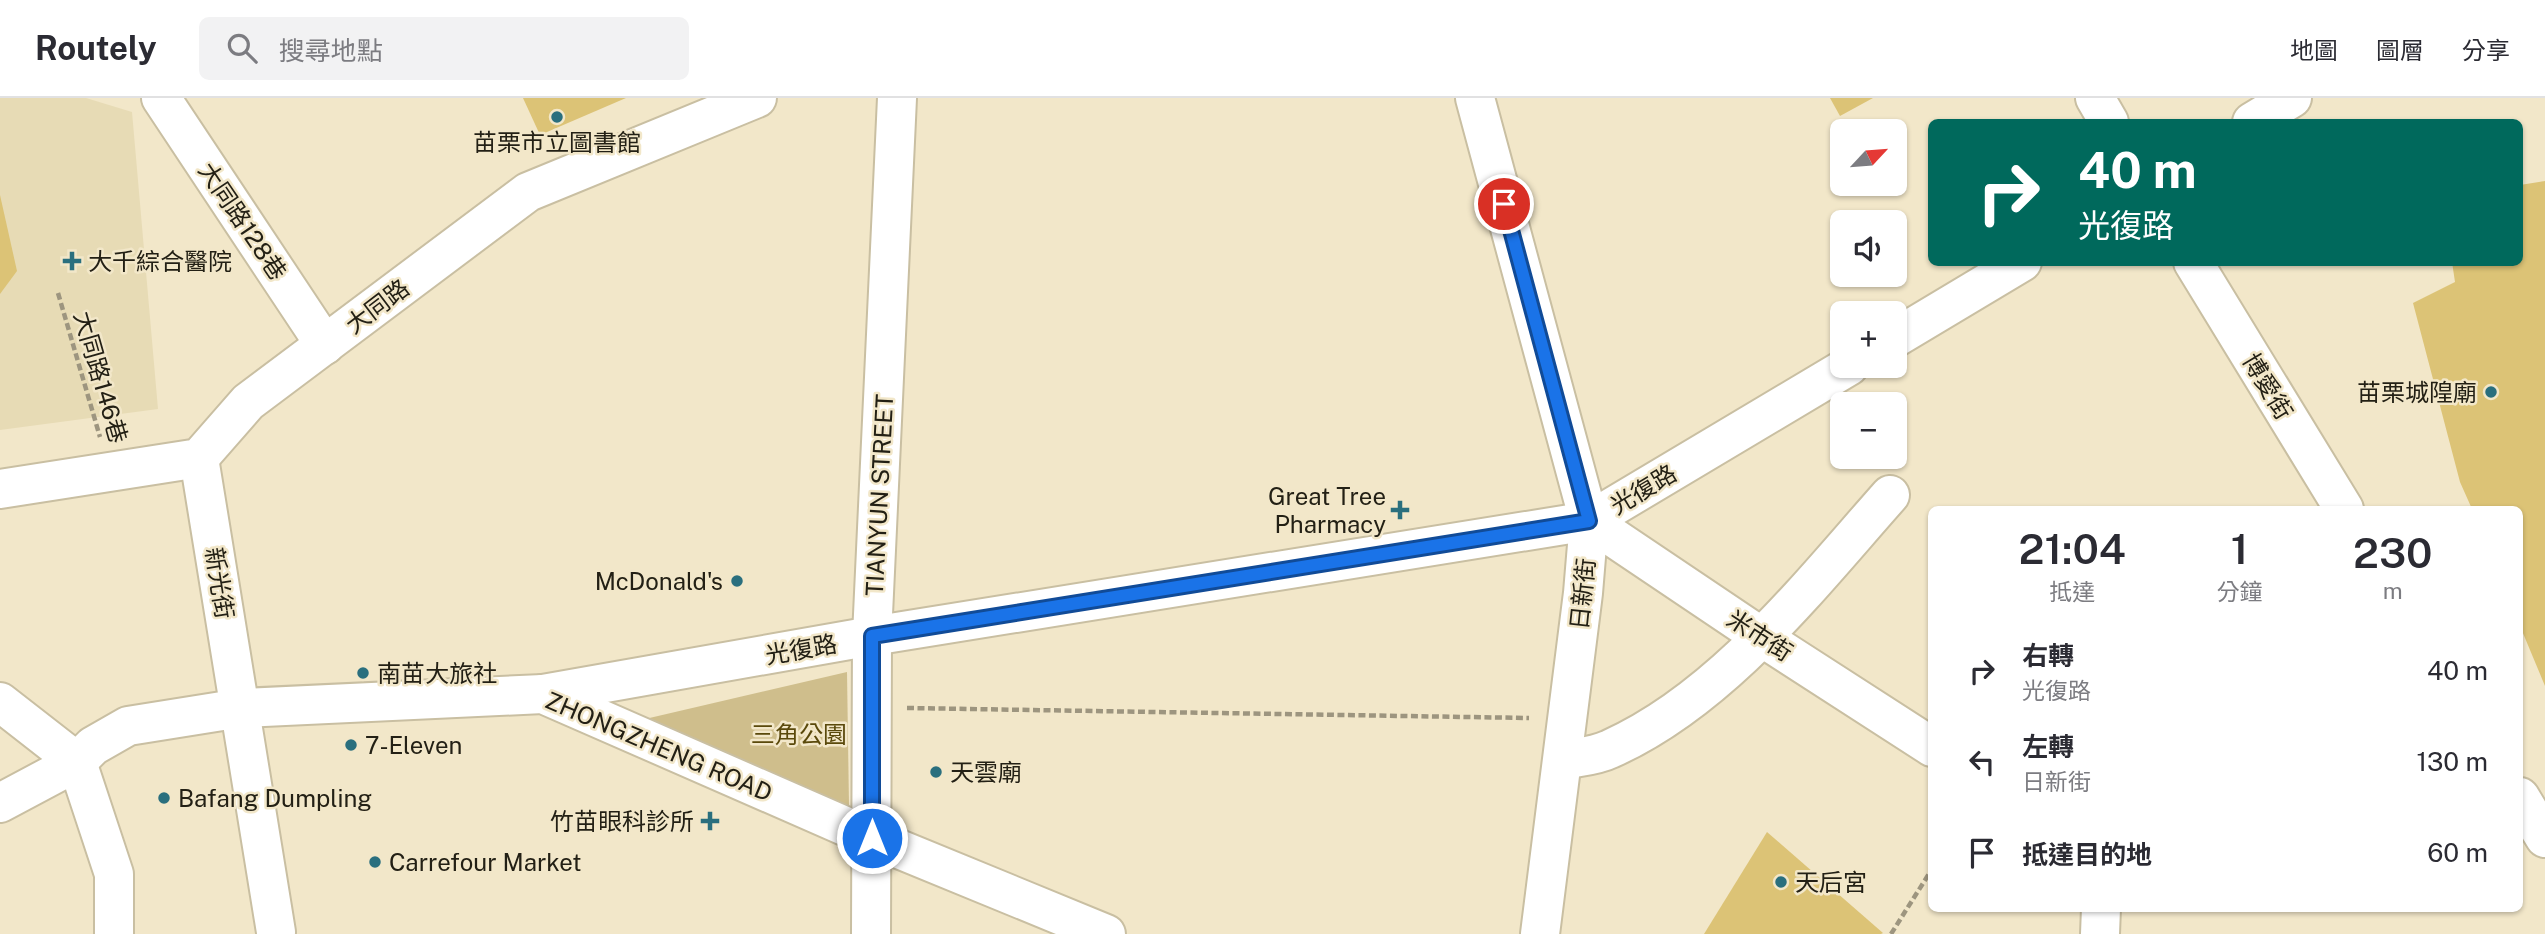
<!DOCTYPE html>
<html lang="zh-TW">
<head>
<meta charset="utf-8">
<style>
	:root { --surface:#fff; --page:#f2f2f3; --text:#2b2b33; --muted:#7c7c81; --line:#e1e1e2 }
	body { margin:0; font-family:"Public Sans","Noto Sans TC",sans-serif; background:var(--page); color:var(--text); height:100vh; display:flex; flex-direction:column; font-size:26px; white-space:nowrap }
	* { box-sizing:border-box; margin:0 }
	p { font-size:23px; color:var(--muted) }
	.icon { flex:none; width:38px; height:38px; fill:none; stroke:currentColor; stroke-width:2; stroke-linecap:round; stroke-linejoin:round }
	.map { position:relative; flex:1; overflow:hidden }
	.side { position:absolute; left:1928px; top:408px; width:595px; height:406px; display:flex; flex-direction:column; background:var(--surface); border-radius:10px; box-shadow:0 2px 5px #0004 }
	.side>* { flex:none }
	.banner { position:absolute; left:1928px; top:21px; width:595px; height:147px; border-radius:10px; box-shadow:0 2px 5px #0004; background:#00695c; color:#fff; overflow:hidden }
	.needle { width:46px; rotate:64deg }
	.buttons { position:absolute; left:1830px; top:21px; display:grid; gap:14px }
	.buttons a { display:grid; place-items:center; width:77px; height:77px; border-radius:10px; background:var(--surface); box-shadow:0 2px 5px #0004; font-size:35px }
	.pin { position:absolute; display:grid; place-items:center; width:60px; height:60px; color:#fff; margin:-30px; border:4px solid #fff; border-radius:50%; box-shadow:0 2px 7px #0007 }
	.me { position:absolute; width:77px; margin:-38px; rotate:0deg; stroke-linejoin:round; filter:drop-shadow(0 0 5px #0008) }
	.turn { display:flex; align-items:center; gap:24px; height:147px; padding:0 35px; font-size:32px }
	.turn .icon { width:91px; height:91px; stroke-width:2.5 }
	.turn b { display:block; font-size:49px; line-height:60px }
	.eta { display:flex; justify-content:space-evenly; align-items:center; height:119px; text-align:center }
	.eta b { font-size:42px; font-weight:600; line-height:49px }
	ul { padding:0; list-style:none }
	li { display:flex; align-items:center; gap:21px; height:91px; padding:0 35px }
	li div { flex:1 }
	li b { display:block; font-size:26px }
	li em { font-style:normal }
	header { display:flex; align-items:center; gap:42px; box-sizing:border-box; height:98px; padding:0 35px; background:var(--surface); border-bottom:2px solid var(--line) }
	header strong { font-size:33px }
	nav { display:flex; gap:38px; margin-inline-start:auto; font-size:24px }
	.search { width:490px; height:63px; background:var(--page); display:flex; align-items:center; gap:18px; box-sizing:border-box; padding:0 24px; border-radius:10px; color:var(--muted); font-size:26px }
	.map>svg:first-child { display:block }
</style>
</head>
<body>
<header>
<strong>Routely</strong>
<div class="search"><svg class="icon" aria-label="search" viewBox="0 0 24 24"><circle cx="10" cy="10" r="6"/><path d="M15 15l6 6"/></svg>搜尋地點</div>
<nav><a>地圖</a><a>圖層</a><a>分享</a></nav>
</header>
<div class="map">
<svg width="2545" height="836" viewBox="0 0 2545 836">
	<rect width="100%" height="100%" fill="#f2e7c9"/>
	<polygon fill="#e7dbb5" points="0,0 86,0 132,14 158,311 0,332"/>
	<polygon fill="#cfbe8c" points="847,574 849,708 628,625"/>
	<g fill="#dcc376">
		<polygon points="523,0 626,0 540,37"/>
		<polygon points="1830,0 1873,0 1840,18"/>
		<polygon points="2545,83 2545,588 2520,528 2520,411 2472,411 2460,384 2413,205 2455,184 2452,164 2520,164 2520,87"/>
		<polygon points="0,97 17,173 0,196"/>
		<polygon points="1767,734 1883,835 1881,836 1704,836"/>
	</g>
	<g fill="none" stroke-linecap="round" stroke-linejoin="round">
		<g stroke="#c9bfa2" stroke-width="42">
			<g id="minor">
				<polyline points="161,0 325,247"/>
				<polyline points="1475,0 1589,423 1583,495 1540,836"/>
				<polyline points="2095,0 2109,24"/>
				<polyline points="2252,24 2292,0"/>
				<polyline points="2193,164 2344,411"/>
				<polyline points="1895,240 2022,164"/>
				<polyline points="199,360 276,834"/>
				<polyline points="0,391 199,360 248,304 528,94 757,0"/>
				<polyline points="1589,423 1763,540 1932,649"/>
				<polyline points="543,596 872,538 1589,423 1849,268"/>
				<polyline points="0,604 77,664"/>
				<path d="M 1563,662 C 1578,659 1596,658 1610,651 C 1722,601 1810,487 1890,397"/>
				<polyline points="77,664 114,776 114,836"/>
				<polyline points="2520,699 2545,740"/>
				<polyline points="0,705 77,664 93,648 128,628 241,610 543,596 872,740 1106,836"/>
				<polyline points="871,836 872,538 897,0"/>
				<polyline points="2100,836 2101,810"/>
			</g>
		</g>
		<g stroke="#9d957f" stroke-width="4.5" stroke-dasharray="7 3.5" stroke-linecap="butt">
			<polyline points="58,195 100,339"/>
			<polyline points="907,610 1529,620"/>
			<polyline points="1891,836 1932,771"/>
		</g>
		<use href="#minor" stroke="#fff" stroke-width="38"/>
	</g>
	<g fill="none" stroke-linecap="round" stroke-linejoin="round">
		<g stroke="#114b97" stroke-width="18">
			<polyline id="route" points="872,740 872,538 1589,423 1504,106"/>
		</g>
		<use href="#route" stroke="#1a73e8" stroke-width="12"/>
	</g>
	<g fill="#2a6f7e" stroke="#f2e7c9" stroke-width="2.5">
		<circle cx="557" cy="19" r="7"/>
		<path d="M68.5 152.5h7v7h7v7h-7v7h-7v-7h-7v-7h7z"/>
		<circle cx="2491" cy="294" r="7"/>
		<path d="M1396.5 401.5h7v7h7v7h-7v7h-7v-7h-7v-7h7z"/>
		<circle cx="737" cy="483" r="7"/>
		<circle cx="363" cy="575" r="7"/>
		<circle cx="351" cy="647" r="7"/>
		<circle cx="936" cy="674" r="7"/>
		<circle cx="164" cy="700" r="7"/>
		<path d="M706.5 712.5h7v7h7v7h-7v7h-7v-7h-7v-7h7z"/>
		<circle cx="375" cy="764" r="7"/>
		<circle cx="1781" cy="784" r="7"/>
	</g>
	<g text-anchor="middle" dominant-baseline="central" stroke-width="5" stroke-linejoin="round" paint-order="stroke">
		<g font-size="24" fill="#232015" stroke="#f2e7c9" text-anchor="start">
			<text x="557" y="44" text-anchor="middle">苗栗市立圖書館</text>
			<text x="88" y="163">大千綜合醫院</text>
			<text x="2477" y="294" text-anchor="end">苗栗城隍廟</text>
			<text x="1386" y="398" text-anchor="end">Great Tree<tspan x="1386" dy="28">Pharmacy</tspan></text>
			<text x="723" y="483" text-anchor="end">McDonald's</text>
			<text x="377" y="575">南苗大旅社</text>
			<text x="365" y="647">7-Eleven</text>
			<text x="950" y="674">天雲廟</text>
			<text x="178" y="700">Bafang Dumpling</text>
			<text x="694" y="723" text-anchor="end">竹苗眼科診所</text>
			<text x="389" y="764">Carrefour Market</text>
			<text x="1795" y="784">天后宮</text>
		</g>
		<g font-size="24" fill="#232015" stroke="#f2e7c9">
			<text transform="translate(243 123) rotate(56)">大同路128巷</text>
			<text transform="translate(377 208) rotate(-37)">大同路</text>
			<text transform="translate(101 279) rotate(74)">大同路146巷</text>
			<text transform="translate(2268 288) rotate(59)">博愛街</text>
			<text transform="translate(1643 391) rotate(-31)">光復路</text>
			<text transform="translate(879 397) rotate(-87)">TIANYUN STREET</text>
			<text transform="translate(220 485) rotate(81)">新光街</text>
			<text transform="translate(1582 496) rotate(-84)">日新街</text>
			<text transform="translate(1760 537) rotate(33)">米市街</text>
			<text transform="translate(801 551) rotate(-10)">光復路</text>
			<text transform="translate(659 648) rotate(23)">ZHONGZHENG ROAD</text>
		</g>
		<g font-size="24" fill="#5a490b" stroke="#f2e7c9">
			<text x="799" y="636">三角公園</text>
		</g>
	</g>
</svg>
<div class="buttons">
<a><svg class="needle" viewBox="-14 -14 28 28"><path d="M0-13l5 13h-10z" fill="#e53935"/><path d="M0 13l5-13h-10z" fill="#7c7c81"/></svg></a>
<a><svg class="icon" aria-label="sound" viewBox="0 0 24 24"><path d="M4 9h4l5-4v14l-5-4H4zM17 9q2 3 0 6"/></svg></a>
<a>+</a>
<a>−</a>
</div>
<div class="pin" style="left:1504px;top:106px;background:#d93025"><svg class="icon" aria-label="arrive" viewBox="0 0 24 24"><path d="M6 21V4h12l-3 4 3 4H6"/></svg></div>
<svg class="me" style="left:872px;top:740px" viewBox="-20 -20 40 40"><circle r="17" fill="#1a73e8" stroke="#fff" stroke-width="3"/><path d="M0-11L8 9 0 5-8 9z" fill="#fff"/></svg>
<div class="banner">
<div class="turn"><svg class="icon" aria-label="right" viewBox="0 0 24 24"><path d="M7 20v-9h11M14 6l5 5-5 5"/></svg><div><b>40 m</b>光復路</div></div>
</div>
<section class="side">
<div class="eta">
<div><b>21:04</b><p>抵達</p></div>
<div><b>1</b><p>分鐘</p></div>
<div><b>230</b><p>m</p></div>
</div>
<ul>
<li><svg class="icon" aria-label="right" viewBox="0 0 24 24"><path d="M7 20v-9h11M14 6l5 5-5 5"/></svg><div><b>右轉</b><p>光復路</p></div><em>40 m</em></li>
<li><svg class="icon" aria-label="left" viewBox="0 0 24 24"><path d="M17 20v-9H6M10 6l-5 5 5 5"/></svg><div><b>左轉</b><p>日新街</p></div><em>130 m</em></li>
<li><svg class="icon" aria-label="arrive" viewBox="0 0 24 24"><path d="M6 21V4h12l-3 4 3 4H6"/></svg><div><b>抵達目的地</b></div><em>60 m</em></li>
</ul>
</section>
</div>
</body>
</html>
